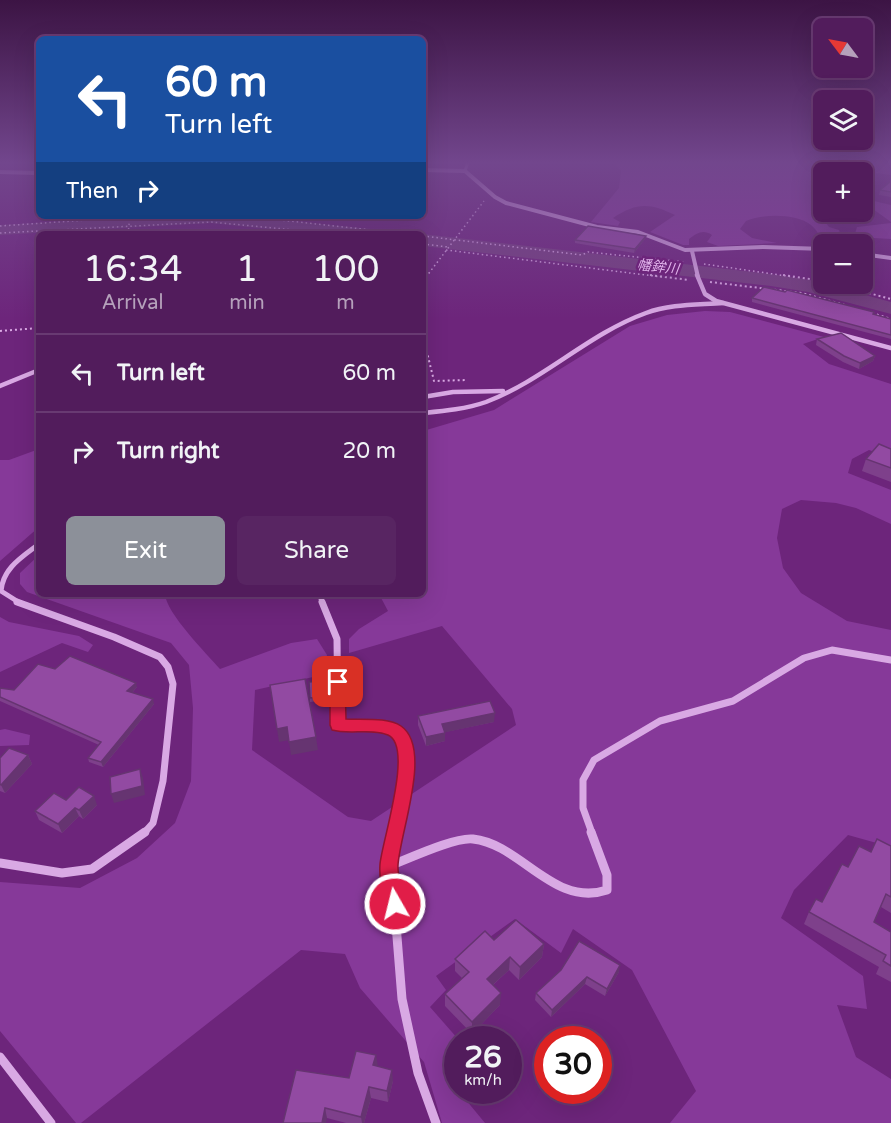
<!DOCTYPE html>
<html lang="en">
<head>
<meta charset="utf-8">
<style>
	:root { --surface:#521c5c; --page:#582562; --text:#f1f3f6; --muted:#b5a1bb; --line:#683a72; --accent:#8c9099 }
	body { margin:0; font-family:"Varela Round","Noto Sans JP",sans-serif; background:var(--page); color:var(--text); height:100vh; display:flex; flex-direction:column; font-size:22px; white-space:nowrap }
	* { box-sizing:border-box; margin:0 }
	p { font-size:20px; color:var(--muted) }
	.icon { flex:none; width:33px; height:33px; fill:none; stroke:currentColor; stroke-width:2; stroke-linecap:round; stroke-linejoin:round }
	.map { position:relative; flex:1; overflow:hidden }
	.side { position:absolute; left:36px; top:231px; width:390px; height:366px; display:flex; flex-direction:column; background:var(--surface); border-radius:9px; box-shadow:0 6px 24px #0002,0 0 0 2px var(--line) }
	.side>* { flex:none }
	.banner { position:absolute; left:36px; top:36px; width:390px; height:183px; border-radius:9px; box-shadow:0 6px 24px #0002,0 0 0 2px var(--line); background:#1a4fa0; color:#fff; overflow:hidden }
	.needle { width:39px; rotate:302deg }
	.tools { position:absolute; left:813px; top:18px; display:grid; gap:12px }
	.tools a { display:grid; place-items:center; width:60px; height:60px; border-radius:9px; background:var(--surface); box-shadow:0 6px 24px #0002,0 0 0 2px var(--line); font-size:30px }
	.speed { position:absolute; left:444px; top:1026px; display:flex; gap:12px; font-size:30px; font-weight:700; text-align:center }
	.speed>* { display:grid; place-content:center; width:78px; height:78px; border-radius:50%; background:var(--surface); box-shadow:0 6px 24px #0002,0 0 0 2px var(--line); line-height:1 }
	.speed small { font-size:15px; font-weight:400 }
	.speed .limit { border:9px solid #d22; background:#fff; color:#111 }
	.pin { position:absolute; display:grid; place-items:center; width:51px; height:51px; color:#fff; margin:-26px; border-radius:12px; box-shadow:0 3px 9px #0006 }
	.me { position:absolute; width:66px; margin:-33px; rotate:352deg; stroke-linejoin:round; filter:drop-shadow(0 0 4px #0008) }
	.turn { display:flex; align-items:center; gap:21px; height:126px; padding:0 30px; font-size:27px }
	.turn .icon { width:78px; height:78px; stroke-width:2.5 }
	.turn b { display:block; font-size:42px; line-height:51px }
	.then { display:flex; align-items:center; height:57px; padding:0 30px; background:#0003; gap:12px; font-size:22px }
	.eta { display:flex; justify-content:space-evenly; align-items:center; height:102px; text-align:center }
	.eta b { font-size:36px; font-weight:600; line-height:42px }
	.button { display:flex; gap:12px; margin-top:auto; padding:12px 30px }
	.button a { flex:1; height:69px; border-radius:9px; background:var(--accent); color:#fff; font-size:24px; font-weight:600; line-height:69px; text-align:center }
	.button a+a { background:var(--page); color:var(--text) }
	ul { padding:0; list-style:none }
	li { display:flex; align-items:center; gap:18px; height:78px; padding:0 30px; border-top:2px solid var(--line) }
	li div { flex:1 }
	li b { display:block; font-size:22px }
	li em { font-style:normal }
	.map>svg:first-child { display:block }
</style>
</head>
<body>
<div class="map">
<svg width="891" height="1123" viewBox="0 0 891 1123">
	<rect width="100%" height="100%" fill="#6d257b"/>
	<g fill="#863999">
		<path d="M 614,162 L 891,162 L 891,175 L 861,171 L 824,172 L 823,205 L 813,206 L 829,227 L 839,230 L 842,240 L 836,244 L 824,244 C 820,237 818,231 811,225 C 796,213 762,214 746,221 L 740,229 L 752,238 L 777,243 L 718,246 L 707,242 L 712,235 C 703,229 697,233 689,239 L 689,245 L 683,245 L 650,232 L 675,215 C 650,203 637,202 613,218 L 620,222 L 618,226 L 591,222 L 619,188 L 621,171 Z"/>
		<polygon points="863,195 874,201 891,205 891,222 873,209 863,206"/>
		<polygon points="891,223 891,239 874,238 871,251 863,250 862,244 852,244 857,227"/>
		<path d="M 705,311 L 730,312 L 824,337 L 803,344 L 829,364 L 891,384 L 891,458 L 869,450 L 852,459 L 848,473 L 891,490 L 891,524 L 856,508 L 836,503 L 801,500 L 782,509 L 777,538 L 783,568 L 801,593 L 847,621 L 891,630 L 891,847 L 848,835 L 794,890 L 781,918 L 863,976 L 867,1009 L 837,1005 L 856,1057 L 891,1079 L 891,1123 L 670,1123 L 696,1091 L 632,970 L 573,929 L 561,953 L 515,919 L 436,976 L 446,990 L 430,1007 L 458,1039 L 457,1075 L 452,1083 L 485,1123 L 442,1123 L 424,1062 L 360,988 L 345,954 L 301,950 L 81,1123 L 76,1123 L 0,1031 L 0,882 L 80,888 L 137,858 L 175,823 L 191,781 L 193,708 L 189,665 L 171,643 L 27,592 L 20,584 L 20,573 L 39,555 L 39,594 L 165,594 C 166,613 207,654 220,669 L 291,643 L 317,639 L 327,655 L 322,675 L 255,690 L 252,750 L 348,817 L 371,821 L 516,725 L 512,709 L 442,626 L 349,653 L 349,639 L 359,629 L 388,611 L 379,594 L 423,594 L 423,431 L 494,410 L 630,326 L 667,315 Z"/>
		<polygon points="39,449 39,527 0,561 0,460 9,460"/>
		<polygon points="0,617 9,622 79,636 93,645 88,652 62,643 0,672"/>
		<polygon points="5,729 30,735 29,745 0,746 0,730"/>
	</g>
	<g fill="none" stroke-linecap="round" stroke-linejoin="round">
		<g fill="#743f7f" fill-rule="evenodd">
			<polygon points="152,216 244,216 371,229 377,230 380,234 317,234 211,223 0,235 0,225"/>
			<polygon points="423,234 771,274 810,280 891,302 891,314 808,292 771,286 423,246"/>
		</g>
		<g stroke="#d9a9e4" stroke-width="1.5" stroke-dasharray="1.5 3" stroke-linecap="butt">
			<polyline points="243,216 408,234"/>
			<polyline points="0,226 146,216"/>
			<polyline points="0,233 211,222 336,234"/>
			<polyline points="128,234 130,216"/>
			<polyline points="423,236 582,255 588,252 685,262"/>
			<polyline points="423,244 448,247"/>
			<polyline points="446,250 662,277"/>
			<polyline points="704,264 794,277"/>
			<polyline points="426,277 484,201"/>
		</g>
		<g stroke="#d9a9e4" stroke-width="2" stroke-dasharray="2 3" stroke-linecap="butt">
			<polyline points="650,275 689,280"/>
			<polyline points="783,275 824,281"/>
			<polyline points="423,281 427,275"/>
			<polyline points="710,282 802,293 845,305"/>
			<polyline points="835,284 891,299"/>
			<polyline points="872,313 891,319"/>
			<polyline points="0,331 39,328"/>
			<polyline points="423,336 434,381 467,380"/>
		</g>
		<polyline stroke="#d9a9e4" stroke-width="3" points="465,171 468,162"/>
		<g stroke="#d9a9e4" stroke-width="4">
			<polyline points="423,170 465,171 495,197 506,203 597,227 638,232 685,250 763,247 824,249"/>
			<polyline points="0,172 39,173"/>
			<polyline points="692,251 698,277"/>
			<polyline points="862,254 891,258"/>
		</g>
		<g stroke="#d9a9e4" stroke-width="4.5">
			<polyline points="697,275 705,294 716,301 891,348"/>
			<polyline points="0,386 39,370"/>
			<polyline points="423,397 453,392 503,391"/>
			<path d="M 423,413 C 444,411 466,409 486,402 C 544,380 588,334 646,313 C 670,304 697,305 723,303"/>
		</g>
		<g stroke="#d9a9e4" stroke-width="5">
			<path d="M 20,603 L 1,591 C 3,568 22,557 39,544"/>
			<polyline points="323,603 321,599 323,594"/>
		</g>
		<g stroke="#d9a9e4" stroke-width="7">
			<polyline points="17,602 114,637 160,657 168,667 173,684 163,781 153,823 144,833"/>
			<path d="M 322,602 L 337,639 L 338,725 L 395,730 C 419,757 401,802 395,833"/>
			<polyline points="592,833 583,808 583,780 594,760 660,721 733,701 804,658 832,650 891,660"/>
		</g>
		<g stroke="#d9a9e4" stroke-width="9">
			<polyline points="396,832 389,866 393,887 402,999 418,1073 436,1123"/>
			<polyline points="0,863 62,873 92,869 145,832"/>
			<path d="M 389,866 C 408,859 454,837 473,839 C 521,844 554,908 607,890 L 607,875 L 591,832"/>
			<polyline points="0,1057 51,1123"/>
		</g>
	</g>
	<g fill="#7e408b">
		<polygon points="891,181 891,197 879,195 880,190"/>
		<polygon points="646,236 645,239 634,253 575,243 575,240"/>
		<polygon points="785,292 874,312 874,314 891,319 891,339 752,302 752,298"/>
		<polygon points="817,339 875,356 873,361 859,369 843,362 816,345"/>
		<polygon points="891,449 891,482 862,471 866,459"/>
		<polygon points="330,680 331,700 310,702 310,698"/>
		<polygon points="137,687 132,693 154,704 103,767 89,762 88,758 99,745 0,701 0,688 14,690"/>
		<polygon points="418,716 494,722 445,732 445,741 426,746 418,725"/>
		<polygon points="28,755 32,764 5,793 0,791 0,758"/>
		<polygon points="66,800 97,805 83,819 79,816 62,833 39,820 35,811"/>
		<polygon points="891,846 891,913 881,907 874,922 891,932 891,982 876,974 879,967 804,924 809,912 822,902 848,867 871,852"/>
		<polygon points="494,940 544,944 542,957 519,980 509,970 493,985 500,1005 472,1034 445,1006 445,994 462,978 455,971 455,959"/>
		<polygon points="561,970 619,972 605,996 585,984 551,1017 535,1000 536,993"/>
		<polygon points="377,1066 393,1081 388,1102 371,1098 364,1123 346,1123 327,1118 283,1123"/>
		<polygon points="473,1090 490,1090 485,1099"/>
	</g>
	<g fill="#663471">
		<polygon points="646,236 645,239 634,253 635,249"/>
		<polygon points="875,356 873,361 859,369 860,363"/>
		<polygon points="136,683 137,687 129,696 127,691"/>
		<polygon points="153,699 154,704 103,767 101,762"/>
		<polygon points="495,713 494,722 442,733 442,724"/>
		<polygon points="287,727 289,740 279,742 277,729"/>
		<polygon points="445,733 445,741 426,746 426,737"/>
		<polygon points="316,737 318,750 291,755 289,742"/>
		<polygon points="28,755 32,764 5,793 1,785"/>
		<polygon points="140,769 143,778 145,795 114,803 111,794"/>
		<polygon points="94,796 97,805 83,819 79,810"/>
		<polygon points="75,808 79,816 62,833 58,824"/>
		<polygon points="544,944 542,957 519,980 520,967"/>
		<polygon points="510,957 509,970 486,991 487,979"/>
		<polygon points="620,965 619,972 605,996 607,989"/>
		<polygon points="587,977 585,984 551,1017 552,1010"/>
		<polygon points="501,993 500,1005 472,1034 472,1022"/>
		<polygon points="376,1055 378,1066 373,1065"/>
		<polygon points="392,1070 393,1081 388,1102 387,1091"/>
		<polygon points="369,1087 371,1098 364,1123 362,1123 361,1117"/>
		<polygon points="486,1090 490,1090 485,1099 485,1091"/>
		<polygon points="325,1108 327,1118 326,1123 322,1123"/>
	</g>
	<g fill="#924aa2" stroke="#663471" stroke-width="1.5">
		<polygon points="891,181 891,192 880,190"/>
		<polygon points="588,226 646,236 635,249 575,240"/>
		<polygon points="764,287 785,292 787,290 874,312 873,314 891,319 891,335 752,298"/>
		<polygon points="841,333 875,356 860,363 844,356 817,339"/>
		<polygon points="879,444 891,449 891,468 866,459"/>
		<polygon points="70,656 136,683 127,691 153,699 101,762 88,758 101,742 0,697 0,688 14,690 38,664 55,669"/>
		<polygon points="305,679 316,737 289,742 287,727 277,729 270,685"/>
		<polygon points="330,680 330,696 310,698 309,682"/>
		<polygon points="490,701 495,713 442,724 445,733 426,737 418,716"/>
		<polygon points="9,748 28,755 1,785 0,784 0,758"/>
		<polygon points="140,769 142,786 111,794 110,777"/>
		<polygon points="79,787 94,796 79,810 75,808 58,824 35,811 54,793 66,800"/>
		<polygon points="877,839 891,846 891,897 886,894 874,922 891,932 891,966 883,961 886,955 809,912 816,899 822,902 842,864 848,867 859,846 871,852"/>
		<polygon points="516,920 544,944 520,967 510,957 487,979 501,993 472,1022 445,994 469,972 455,959 485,931 494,940"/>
		<polygon points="579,941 620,965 607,989 587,977 552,1010 536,993 561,970"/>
		<polygon points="356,1051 376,1055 373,1065 392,1070 387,1091 369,1087 361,1117 325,1108 322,1123 283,1123 296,1070 349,1078"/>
	</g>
	<linearGradient id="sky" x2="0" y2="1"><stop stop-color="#3c1444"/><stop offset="0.51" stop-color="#72468d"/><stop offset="1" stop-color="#72468d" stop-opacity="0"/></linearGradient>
	<rect width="891" height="319" fill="url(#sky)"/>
	<path fill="#e11d48" stroke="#92132f" stroke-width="1.5" d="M 338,676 L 343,678 L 345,682 L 346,719 C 362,720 388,717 401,726 C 433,748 400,832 398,865 C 397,880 408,896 401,910 L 395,912 L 388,910 C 382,898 379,877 380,864 C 382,841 414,746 388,735 C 371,728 350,735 332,730 L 330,725 L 330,682 L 332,678 Z"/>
	<g text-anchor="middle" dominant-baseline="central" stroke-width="5" stroke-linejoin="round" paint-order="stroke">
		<g font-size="14" font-style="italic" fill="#e2b4ec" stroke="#6d257b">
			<text transform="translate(658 267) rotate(7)">幡鉾川</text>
		</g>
	</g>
</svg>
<div class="tools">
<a><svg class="needle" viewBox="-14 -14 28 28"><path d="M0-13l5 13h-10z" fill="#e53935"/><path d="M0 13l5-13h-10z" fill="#b5a1bb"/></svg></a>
<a><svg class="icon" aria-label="layers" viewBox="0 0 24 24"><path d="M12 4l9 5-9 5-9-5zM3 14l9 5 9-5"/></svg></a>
<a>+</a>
<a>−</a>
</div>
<div class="speed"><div>26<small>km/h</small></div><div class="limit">30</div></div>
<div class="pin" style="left:338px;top:682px;background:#d93025"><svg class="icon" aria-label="arrive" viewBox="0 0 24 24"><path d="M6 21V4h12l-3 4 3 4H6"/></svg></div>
<svg class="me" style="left:395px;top:904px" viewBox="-20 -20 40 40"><circle r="17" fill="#e11d48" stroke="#fff" stroke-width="3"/><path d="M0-11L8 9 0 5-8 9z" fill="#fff"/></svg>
<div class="banner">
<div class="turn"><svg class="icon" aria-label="left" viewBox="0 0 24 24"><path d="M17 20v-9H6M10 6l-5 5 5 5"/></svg><div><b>60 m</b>Turn left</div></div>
<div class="then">Then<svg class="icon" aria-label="right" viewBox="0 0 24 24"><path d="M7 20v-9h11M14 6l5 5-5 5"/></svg></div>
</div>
<section class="side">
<div class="eta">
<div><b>16:34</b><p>Arrival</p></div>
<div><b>1</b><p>min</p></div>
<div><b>100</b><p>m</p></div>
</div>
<ul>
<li><svg class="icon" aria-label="left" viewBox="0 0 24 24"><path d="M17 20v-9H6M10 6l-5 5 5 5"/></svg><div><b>Turn left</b></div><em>60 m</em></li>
<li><svg class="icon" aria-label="right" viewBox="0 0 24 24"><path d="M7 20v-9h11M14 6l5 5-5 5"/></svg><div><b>Turn right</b></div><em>20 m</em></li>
</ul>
<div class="button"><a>Exit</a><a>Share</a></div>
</section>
</div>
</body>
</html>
